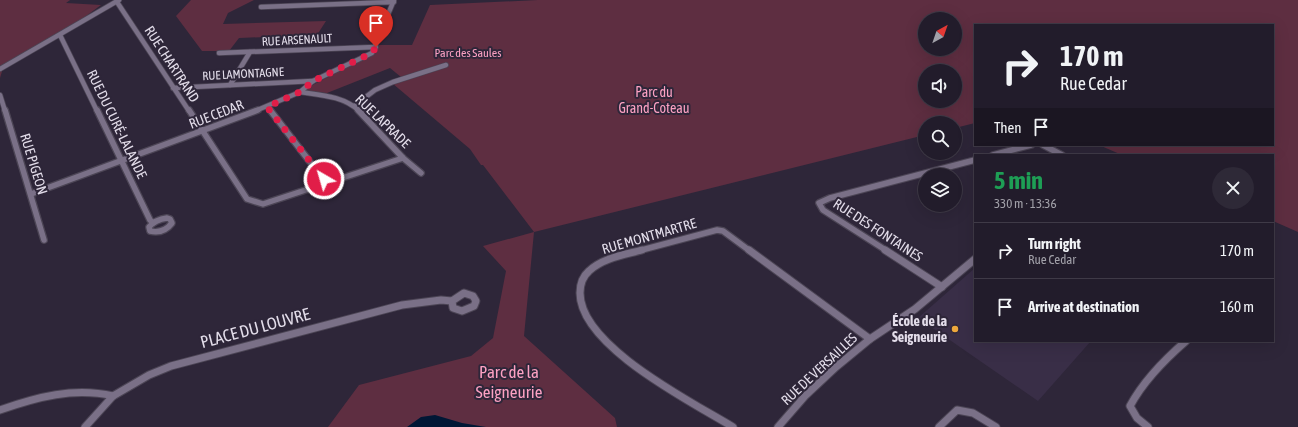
<!DOCTYPE html>
<html lang="en">
<head>
<meta charset="utf-8">
<style>
	:root { --surface:#221c2b; --page:#2e2937; --text:#f1f3f6; --muted:#a2a1a9; --line:#3f3a47 }
	body { margin:0; font-family:"Asap Condensed",sans-serif; background:var(--page); color:var(--text); height:100vh; display:flex; flex-direction:column; font-size:15px; white-space:nowrap }
	* { box-sizing:border-box; margin:0 }
	p { font-size:13px; color:var(--muted) }
	.icon { flex:none; width:22px; height:22px; fill:none; stroke:currentColor; stroke-width:2; stroke-linecap:round; stroke-linejoin:round }
	.map { position:relative; flex:1; overflow:hidden }
	.panel { position:absolute; left:974px; top:154px; width:300px; height:188px; display:flex; flex-direction:column; background:var(--surface); border-radius:0px; box-shadow:0 4px 16px #0002,0 0 0 1px var(--line) }
	.panel>* { flex:none }
	.hud { position:absolute; left:974px; top:24px; width:300px; height:122px; border-radius:0px; box-shadow:0 4px 16px #0002,0 0 0 1px var(--line); background:#221c2b; color:var(--text); overflow:hidden }
	.needle { width:26px; rotate:40deg }
	.buttons { position:absolute; left:918px; top:12px; display:grid; gap:8px }
	.buttons a { display:grid; place-items:center; width:44px; height:44px; border-radius:50%; background:var(--surface); box-shadow:0 4px 16px #0002,0 0 0 1px var(--line); font-size:20px }
	.pin { position:absolute; display:grid; place-items:center; width:34px; height:34px; color:#fff; margin:-41px -17px; border-radius:50% 50% 50% 0; rotate:-45deg; box-shadow:0 0 4px #0007 }
	.pin .icon { rotate:45deg }
	.me { position:absolute; width:44px; margin:-22px; rotate:322deg; stroke-linejoin:round; filter:drop-shadow(0 0 3px #0008) }
	.turn { display:flex; align-items:center; gap:14px; height:84px; padding:0 20px; font-size:18px }
	.turn .icon { width:52px; height:52px; stroke-width:2.5 }
	.turn b { display:block; font-size:28px; line-height:34px }
	.then { display:flex; align-items:center; height:38px; padding:0 20px; background:#0003; gap:8px; font-size:15px }
	.round { display:grid; place-items:center; flex:none; width:42px; height:42px; border-radius:21px; background:var(--page) }
	.headline { display:flex; align-items:center; justify-content:space-between; height:68px; padding:0 20px }
	h1 { font-size:24px; font-weight:700; line-height:30px; color:#1e9e55 }
	ul { padding:0; list-style:none }
	li { display:flex; align-items:center; gap:12px; height:56px; padding:0 20px; border-top:1px solid var(--line) }
	li div { flex:1 }
	li b { display:block; font-size:15px }
	li em { font-style:normal }
	.map>svg:first-child { display:block }
</style>
</head>
<body>
<div class="map">
<svg width="1298" height="427" viewBox="0 0 1298 427">
	<rect width="100%" height="100%" fill="#2e2639"/>
	<polygon fill="#392e47" points="975,268 975,341 1091,341 1038,401 918,318"/>
	<g fill="#5e2e41" fill-rule="evenodd">
		<polygon points="0,0 70,0 66,3 101,5 74,25 3,68 0,78"/>
		<polygon points="191,0 254,0 228,13 223,24 326,21 317,35 239,38 229,51 202,51 176,16"/>
		<path d="M 538,0 L 1298,0 L 1298,232 L 1273,221 L 1273,155 L 1122,155 L 1099,145 L 1273,145 L 1273,25 L 975,25 L 975,123 L 955,128 L 955,123 L 925,123 L 925,135 L 534,232 L 524,336 L 615,418 L 617,427 L 328,427 L 359,385 L 471,356 L 493,338 L 506,271 L 483,246 L 534,232 L 483,165 L 481,165 L 470,149 L 392,83 L 401,77 L 390,68 L 327,93 L 301,91 L 377,52 L 377,45 L 412,45 L 430,5 ZM 925,19 L 955,19 L 955,49 L 925,49 ZM 925,71 L 955,71 L 955,101 L 925,101 Z"/>
	</g>
	<polygon fill="#001735" points="435,415 462,423 486,427 407,427 421,417"/>
	<g fill="none" stroke-linecap="round" stroke-linejoin="round">
		<g stroke="#4c4555" stroke-width="6">
			<g id="street-far2">
				<polyline points="117,2 189,111"/>
				<polyline points="261,7 394,2"/>
				<polyline points="60,35 97,111"/>
				<polyline points="219,53 376,47"/>
				<polyline points="0,69 119,0"/>
				<polyline points="230,85 250,52"/>
				<polyline points="173,88 313,81"/>
				<path d="M 300,92 C 320,95 344,96 359,111"/>
				<polyline points="0,95 5,111"/>
				<polyline points="354,106 375,90 393,82 446,65"/>
				<polyline points="267,107 270,111"/>
				<polyline points="255,111 300,92 313,81 372,53 394,0"/>
			</g>
		</g>
		<g stroke="#4c4555" stroke-width="8">
			<g id="street-far1">
				<polyline points="5,110 44,240"/>
				<polyline points="97,110 150,220 153,223"/>
				<polyline points="189,110 247,199 263,204 403,158"/>
				<polyline points="270,110 327,184"/>
				<polyline points="358,110 403,158 421,173"/>
				<polyline points="1043,145 1062,155"/>
				<polyline points="993,155 1031,145"/>
				<polyline points="31,194 258,110"/>
				<path d="M 167,218 L 170,219 L 172,223 C 166,231 159,233 150,231 L 149,227 C 154,221 159,219 167,218 Z"/>
				<polyline points="638,251 717,230 723,231 750,251"/>
				<polyline points="887,251 823,210 819,203 830,198 975,160"/>
			</g>
		</g>
		<g stroke="#4c4555" stroke-width="9">
			<g id="street">
				<path d="M 642,250 C 624,255 603,258 589,271 C 582,277 580,285 580,293 C 580,346 692,402 733,427"/>
				<polyline points="749,250 870,339"/>
				<polyline points="885,250 942,287"/>
				<polygon points="464,293 473,296 476,301 474,306 462,311 453,308 452,301"/>
				<path d="M 0,410 C 37,397 74,387 113,396"/>
				<polyline points="85,427 113,396 149,375 171,366 402,305 441,300 452,301"/>
				<polyline points="778,427 805,396 836,367 870,339 915,309 975,259"/>
				<polyline points="939,427 957,410 973,413 996,427"/>
				<path d="M 1148,427 L 1137,418 L 1130,406 C 1144,380 1164,360 1186,341"/>
			</g>
		</g>
		<use href="#street-far2" stroke="#7a7087" stroke-width="4.5"/>
		<use href="#street-far1" stroke="#7a7087" stroke-width="5.5"/>
		<use href="#street" stroke="#7a7087" stroke-width="7"/>
	</g>
	<g fill="none" stroke-linecap="round" stroke-linejoin="round">
		<polyline stroke="#e11d48" stroke-width="7" stroke-dasharray="0 12.6" points="324,179 267,107 300,92 313,81 372,53 376,47"/>
	</g>
	<circle fill="#eea83c" stroke="#2e2639" stroke-width="1.5" cx="955" cy="329" r="4"/>
	<g text-anchor="middle" dominant-baseline="central" stroke-width="4" stroke-linejoin="round" paint-order="stroke">
		<g font-size="12" fill="#e3ddea" stroke="#2e2639">
			<text transform="translate(297 40) rotate(-3)">RUE ARSENAULT</text>
			<text transform="translate(243 74) rotate(-3)">RUE LAMONTAGNE</text>
		</g>
		<g font-size="12" fill="#fca1c3" stroke="#2e2639">
			<text x="468" y="53">Parc des Saules</text>
		</g>
		<g font-size="14" fill="#e3ddea" stroke="#2e2639">
			<text transform="translate(172 64) rotate(57)">RUE CHARTRAND</text>
			<text transform="translate(216 114) rotate(-21)">RUE CEDAR</text>
			<text transform="translate(383 121) rotate(44)">RUE LAPRADE</text>
			<text transform="translate(117 124) rotate(64)">RUE DU CURÉ-LALANDE</text>
			<text transform="translate(34 164) rotate(73)">RUE PIGEON</text>
			<text transform="translate(878 230) rotate(33)">RUE DES FONTAINES</text>
			<text transform="translate(649 236) rotate(-16)">RUE MONTMARTRE</text>
			<text transform="translate(819 369) rotate(-43)">RUE DE VERSAILLES</text>
		</g>
		<g font-size="14" fill="#fca1c3" stroke="#2e2639">
			<text x="654" y="92">Parc du<tspan x="654" dy="16">Grand-Coteau</tspan></text>
		</g>
		<g font-size="14" font-weight="bold" fill="#e3ddea" stroke="#2e2639" text-anchor="end">
			<text x="947" y="321">École de la<tspan x="947" dy="16">Seigneurie</tspan></text>
		</g>
		<g font-size="17" fill="#e3ddea" stroke="#2e2639">
			<text transform="translate(255 328) rotate(-15)">PLACE DU LOUVRE</text>
		</g>
		<g font-size="17" fill="#fca1c3" stroke="#2e2639">
			<text x="509" y="372">Parc de la<tspan x="509" dy="20">Seigneurie</tspan></text>
		</g>
	</g>
</svg>
<div class="buttons">
<a><svg class="needle" viewBox="-14 -14 28 28"><path d="M0-13l5 13h-10z" fill="#e53935"/><path d="M0 13l5-13h-10z" fill="#a2a1a9"/></svg></a>
<a><svg class="icon" aria-label="sound" viewBox="0 0 24 24"><path d="M4 9h4l5-4v14l-5-4H4zM17 9q2 3 0 6"/></svg></a>
<a><svg class="icon" aria-label="search" viewBox="0 0 24 24"><circle cx="10" cy="10" r="6"/><path d="M15 15l6 6"/></svg></a>
<a><svg class="icon" aria-label="layers" viewBox="0 0 24 24"><path d="M12 4l9 5-9 5-9-5zM3 14l9 5 9-5"/></svg></a>
</div>
<div class="pin" style="left:376px;top:47px;background:#d93025"><svg class="icon" aria-label="arrive" viewBox="0 0 24 24"><path d="M6 21V4h12l-3 4 3 4H6"/></svg></div>
<svg class="me" style="left:324px;top:179px" viewBox="-20 -20 40 40"><circle r="17" fill="#e11d48" stroke="#fff" stroke-width="3"/><path d="M0-11L8 9 0 5-8 9z" fill="#fff"/></svg>
<div class="hud">
<div class="turn"><svg class="icon" aria-label="right" viewBox="0 0 24 24"><path d="M7 20v-9h11M14 6l5 5-5 5"/></svg><div><b>170 m</b>Rue Cedar</div></div>
<div class="then">Then<svg class="icon" aria-label="arrive" viewBox="0 0 24 24"><path d="M6 21V4h12l-3 4 3 4H6"/></svg></div>
</div>
<section class="panel">
<div class="headline"><div><h1>5 min</h1><p>330 m · 13:36</p></div><a class="round"><svg class="icon" aria-label="close" viewBox="0 0 24 24"><path d="M6 6l12 12M18 6L6 18"/></svg></a></div>
<ul>
<li><svg class="icon" aria-label="right" viewBox="0 0 24 24"><path d="M7 20v-9h11M14 6l5 5-5 5"/></svg><div><b>Turn right</b><p>Rue Cedar</p></div><em>170 m</em></li>
<li><svg class="icon" aria-label="arrive" viewBox="0 0 24 24"><path d="M6 21V4h12l-3 4 3 4H6"/></svg><div><b>Arrive at destination</b></div><em>160 m</em></li>
</ul>
</section>
</div>
</body>
</html>
